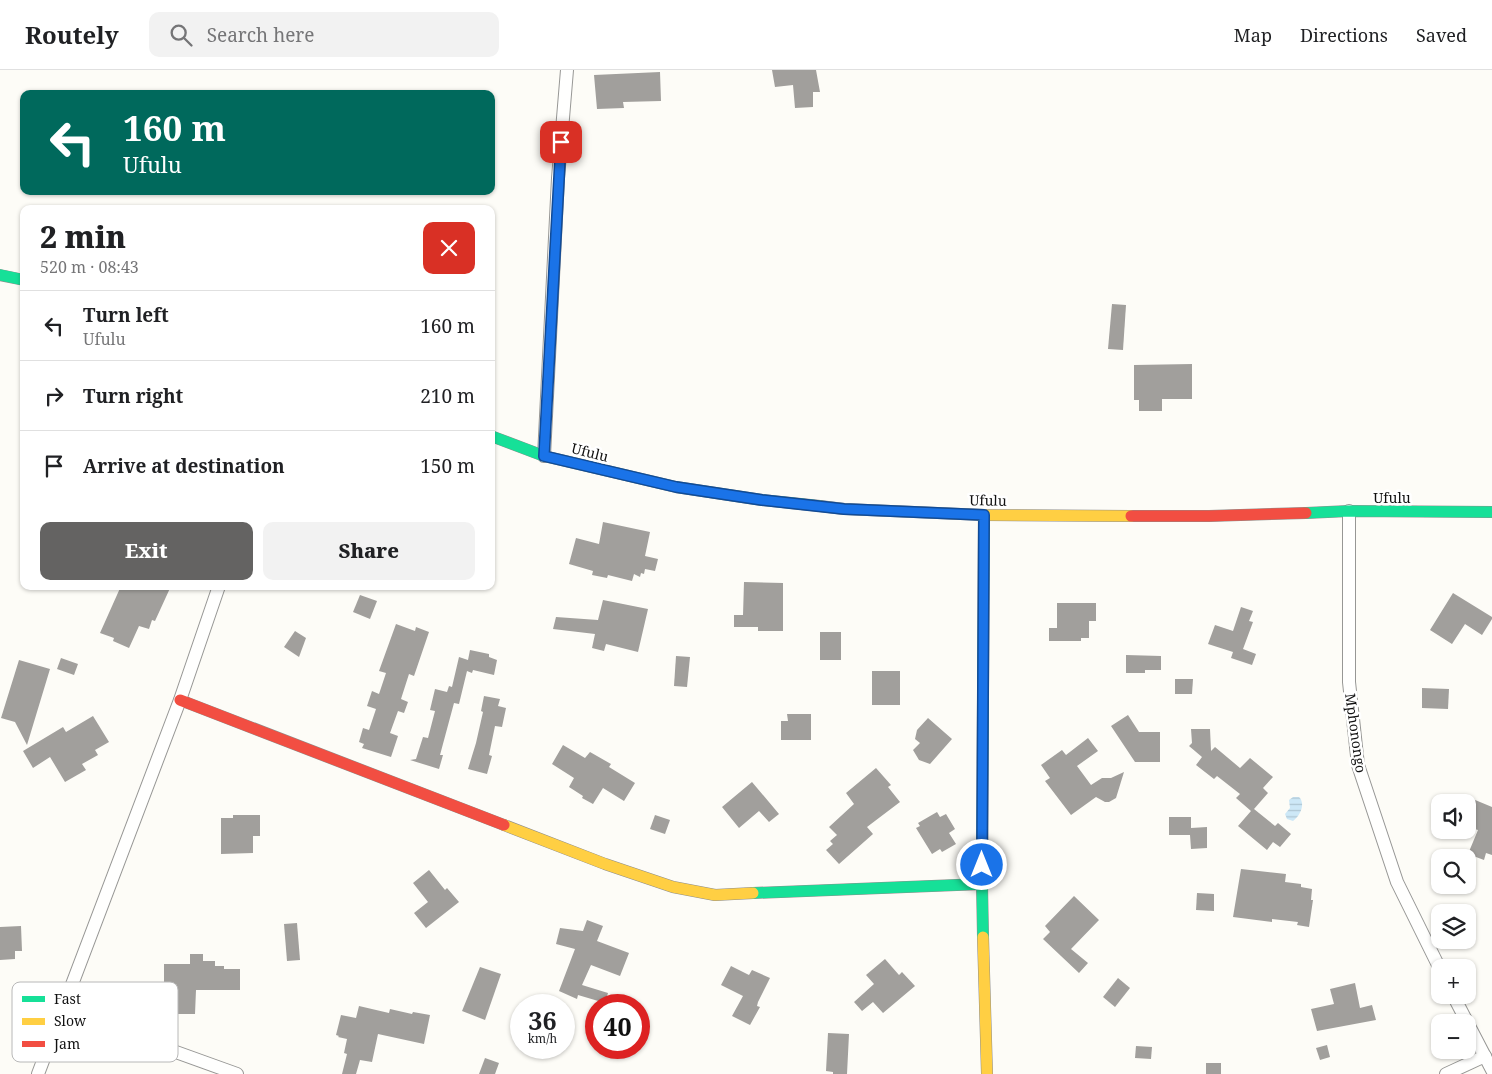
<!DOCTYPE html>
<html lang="en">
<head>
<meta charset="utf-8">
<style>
	:root { --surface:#fff; --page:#f2f2f2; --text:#202124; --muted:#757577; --line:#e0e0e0; --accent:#646362 }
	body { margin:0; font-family:"Noto Serif",serif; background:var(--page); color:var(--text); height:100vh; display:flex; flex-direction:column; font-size:19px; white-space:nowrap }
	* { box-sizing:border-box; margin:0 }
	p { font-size:16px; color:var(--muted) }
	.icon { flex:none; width:28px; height:28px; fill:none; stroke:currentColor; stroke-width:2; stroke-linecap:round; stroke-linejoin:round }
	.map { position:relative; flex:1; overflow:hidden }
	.sheet { position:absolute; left:20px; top:135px; width:475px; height:385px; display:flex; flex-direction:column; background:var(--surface); border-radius:10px; box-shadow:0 1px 4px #0004 }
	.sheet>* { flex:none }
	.guide { position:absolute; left:20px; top:20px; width:475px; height:105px; border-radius:10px; box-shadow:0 1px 4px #0004; background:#00695c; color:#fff; overflow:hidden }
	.controls { position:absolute; left:1431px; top:724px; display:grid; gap:10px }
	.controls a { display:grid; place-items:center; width:45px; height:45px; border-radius:10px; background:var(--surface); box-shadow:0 1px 4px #0004; font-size:25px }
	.speed { position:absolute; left:510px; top:924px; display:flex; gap:10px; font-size:25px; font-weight:700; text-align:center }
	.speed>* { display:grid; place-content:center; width:65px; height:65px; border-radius:50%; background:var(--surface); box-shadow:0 1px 4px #0004; line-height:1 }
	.speed small { font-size:12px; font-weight:400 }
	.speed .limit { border:8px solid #d22; background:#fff; color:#111 }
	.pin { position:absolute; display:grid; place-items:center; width:42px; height:42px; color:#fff; margin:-21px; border-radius:10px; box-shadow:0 2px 8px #0006 }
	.me { position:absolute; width:55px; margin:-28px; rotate:0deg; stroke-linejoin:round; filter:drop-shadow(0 0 4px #0008) }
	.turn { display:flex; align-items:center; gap:18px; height:105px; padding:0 20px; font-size:22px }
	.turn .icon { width:65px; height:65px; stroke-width:2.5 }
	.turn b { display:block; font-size:35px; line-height:42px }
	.round { display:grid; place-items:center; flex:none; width:52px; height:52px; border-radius:10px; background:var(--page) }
	.head { display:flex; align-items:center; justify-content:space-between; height:85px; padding:0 20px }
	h1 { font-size:30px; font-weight:800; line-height:38px }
	.action { display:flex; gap:10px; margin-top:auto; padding:10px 20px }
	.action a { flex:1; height:58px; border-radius:10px; background:var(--accent); color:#fff; font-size:20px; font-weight:800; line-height:58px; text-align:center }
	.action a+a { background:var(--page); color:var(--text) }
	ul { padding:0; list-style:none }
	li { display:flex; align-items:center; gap:15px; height:70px; padding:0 20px; border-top:1px solid var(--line) }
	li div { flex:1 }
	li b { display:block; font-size:19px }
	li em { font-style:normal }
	header { display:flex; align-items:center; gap:30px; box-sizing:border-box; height:70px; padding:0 25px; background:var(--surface); border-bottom:1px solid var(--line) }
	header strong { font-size:24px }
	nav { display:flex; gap:28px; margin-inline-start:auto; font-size:18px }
	.search { width:350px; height:45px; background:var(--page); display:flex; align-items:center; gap:12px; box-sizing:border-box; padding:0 18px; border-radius:10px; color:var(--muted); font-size:19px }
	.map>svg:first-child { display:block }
</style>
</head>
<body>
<header>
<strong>Routely</strong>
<div class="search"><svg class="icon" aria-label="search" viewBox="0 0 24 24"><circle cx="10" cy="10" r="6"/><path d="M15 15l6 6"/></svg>Search here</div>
<nav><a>Map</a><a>Directions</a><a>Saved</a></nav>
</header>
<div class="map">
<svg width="1492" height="1004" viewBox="0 0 1492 1004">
	<defs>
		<pattern id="water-rules" width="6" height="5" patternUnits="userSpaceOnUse" patternTransform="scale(1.25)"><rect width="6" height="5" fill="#cde8f7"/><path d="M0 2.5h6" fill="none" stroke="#afc6d3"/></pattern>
	</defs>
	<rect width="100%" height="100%" fill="#fdfcf7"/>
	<path fill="url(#water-rules)" d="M 1293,727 L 1299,727 C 1306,734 1300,746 1293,751 L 1287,749 L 1285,744 L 1290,738 L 1289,730 Z"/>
	<g fill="#a19f9c">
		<polygon points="772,0 816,0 820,22 813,22 813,37 795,38 793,15 775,17"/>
		<polygon points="660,2 661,31 623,32 624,38 597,39 594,5"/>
		<polygon points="1112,234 1126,235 1123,280 1108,279"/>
		<polygon points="1192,294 1192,329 1162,329 1162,341 1139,341 1139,330 1134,330 1134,295"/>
		<polygon points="603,452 650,462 645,486 658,489 655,501 645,499 644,504 641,503 640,507 634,504 632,511 608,505 607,508 592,505 593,501 569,494 576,468 599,474"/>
		<polygon points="744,512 783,513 783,561 758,561 758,557 734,557 734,545 743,545"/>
		<polygon points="121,516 171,516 155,551 152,550 149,559 139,556 129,578 113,571 114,568 100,563"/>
		<polygon points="1453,523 1492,547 1492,549 1482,565 1465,554 1452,574 1430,560"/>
		<polygon points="360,525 377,531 370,549 353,542"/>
		<polygon points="603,530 648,539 638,582 606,574 604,581 592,578 595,564 553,559 556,547 598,550"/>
		<polygon points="1057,533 1096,533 1096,551 1089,551 1089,568 1081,568 1081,571 1049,571 1049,558 1057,558"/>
		<polygon points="1241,537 1253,541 1249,551 1253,552 1243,579 1256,584 1252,595 1231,588 1233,582 1208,574 1215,555 1233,561"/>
		<polygon points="396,554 415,561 416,557 429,562 414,606 409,604 401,629 408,632 404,643 398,641 390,663 398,666 391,687 362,678 364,674 359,672 363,658 369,660 376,639 367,636 372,621 379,624 386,603 379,601"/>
		<polygon points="295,561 306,568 299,587 284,577"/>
		<rect x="820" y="562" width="21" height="28"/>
		<polygon points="470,580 489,584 489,587 497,590 494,605 473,600 472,603 467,601 459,634 454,633 440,685 443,685 439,699 410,690 416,689 423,667 428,668 435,641 430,640 435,619 447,622 449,616 452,617 459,587 468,590"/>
		<polygon points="1126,585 1161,586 1161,600 1145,600 1145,603 1126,603"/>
		<polygon points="676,586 690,587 687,617 674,616"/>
		<polygon points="61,588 78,594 74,605 57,599"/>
		<polygon points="19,590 50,599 27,675 15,652 1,648"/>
		<rect x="872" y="601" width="28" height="34"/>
		<polygon points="1175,609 1193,609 1192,624 1175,624"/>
		<polygon points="1422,618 1449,619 1448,639 1422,638"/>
		<polygon points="484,626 500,629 498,636 506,638 502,657 495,656 489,685 492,686 487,704 468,699 476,673 483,642 481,641"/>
		<polygon points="787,644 811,644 811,670 781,670 781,651 788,651"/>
		<polygon points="1128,645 1139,662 1160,662 1160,692 1135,692 1111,656"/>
		<polygon points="93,646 109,672 95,680 98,685 82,694 86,700 65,712 50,687 33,698 23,681 63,657 66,662"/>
		<polygon points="928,648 952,669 930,694 919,690 913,680 920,673 915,669 917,660"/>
		<polygon points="1191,659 1210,659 1211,681 1215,677 1240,698 1250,688 1273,707 1263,718 1268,723 1254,739 1275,756 1278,753 1291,764 1280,777 1273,772 1267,780 1238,756 1251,741 1236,728 1240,724 1217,706 1214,709 1196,695 1202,687 1189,676 1192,673"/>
		<polygon points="1088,668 1098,681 1077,696 1091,715 1102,708 1111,708 1124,702 1116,728 1109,732 1105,732 1096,727 1071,745 1045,711 1050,708 1041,695 1062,680 1066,685"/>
		<polygon points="563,675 585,688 590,682 611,694 609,697 635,713 624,731 603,718 593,734 582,728 583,726 569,717 574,708 552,694"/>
		<polygon points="876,698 891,715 888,717 900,732 867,757 873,764 839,794 826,780 833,774 830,771 837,765 829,757 854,734 846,723"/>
		<polygon points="752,712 779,744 769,752 759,741 739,758 722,737"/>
		<polygon points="1468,727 1492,737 1492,785 1486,783 1484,790 1468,784 1478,760 1468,757"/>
		<polygon points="937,742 940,747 946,744 955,759 949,763 956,774 942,782 940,779 932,784 916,758 920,756 918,753"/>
		<polygon points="233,745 260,745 260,766 253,766 253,783 221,784 221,748 233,748"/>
		<polygon points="655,745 670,750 665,764 650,759"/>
		<polygon points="1169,747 1191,747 1191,758 1207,757 1207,778 1191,779 1190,765 1169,765"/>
		<polygon points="1241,799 1286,804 1285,812 1301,814 1301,817 1312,819 1311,830 1313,830 1309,857 1297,855 1298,852 1272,849 1272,852 1233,847"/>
		<polygon points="429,800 445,820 447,818 459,832 426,858 414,843 428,832 413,813"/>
		<polygon points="1197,823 1214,824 1214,841 1196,840"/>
		<polygon points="1074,826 1099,850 1071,879 1088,893 1079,903 1043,869 1050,862 1045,856"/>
		<polygon points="587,850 603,856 597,871 629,883 620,906 591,895 582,915 608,923 605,933 578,925 577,929 559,921 575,879 556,874 560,858 583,861"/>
		<polygon points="297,853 300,890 287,891 284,854"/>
		<polygon points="21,856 22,881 15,881 15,889 0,890 0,857"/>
		<polygon points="190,884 203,884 203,891 215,891 215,896 224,896 224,899 240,899 240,920 196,920 195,944 168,944 169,915 164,915 164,894 190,894"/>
		<polygon points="885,889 899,905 902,902 915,916 883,943 873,932 862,941 854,932 874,914 866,905"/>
		<polygon points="731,896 749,905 752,900 770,908 758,932 757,936 760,937 750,955 732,946 743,926 721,915"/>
		<polygon points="480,897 501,904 485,950 462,941"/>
		<polygon points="1118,908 1130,918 1115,937 1103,927"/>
		<polygon points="1355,913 1360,938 1372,935 1376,950 1317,961 1311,939 1334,934 1330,919"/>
		<polygon points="359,936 389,943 390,939 412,944 413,942 430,945 424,974 378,964 372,992 360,990 356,1004 342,1004 347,984 344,983 347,969 338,967 339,966 336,965 341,945 356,948"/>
		<polygon points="828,963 849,964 847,1004 833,1004 833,1002 826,1001"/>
		<polygon points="1327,975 1330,987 1320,990 1316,978"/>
		<polygon points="1136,976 1152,977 1151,989 1135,988"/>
		<polygon points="485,988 499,993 495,1004 479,1004"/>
		<rect x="1206" y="993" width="15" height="11"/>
	</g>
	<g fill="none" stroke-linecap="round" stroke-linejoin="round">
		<g stroke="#979795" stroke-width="14">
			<g id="street">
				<polyline points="544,386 558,108 567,0"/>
				<polyline points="1349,441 1349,612 1358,695 1397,812 1440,899"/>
				<polyline points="1453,925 1492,1000"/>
				<polyline points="62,941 237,1004"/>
				<polyline points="38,1004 180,630 219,516"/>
				<polyline points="1446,1004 1485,986"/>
			</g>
		</g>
		<g stroke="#8e8d8b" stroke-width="12">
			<g id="fast">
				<polyline points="0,205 24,210"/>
				<polyline points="491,366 544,386 676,417 762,430 820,436"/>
				<polyline points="1306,443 1349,441 1492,442"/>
				<polyline points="753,823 982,814"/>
				<polyline points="983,867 982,814 984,445"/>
			</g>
		</g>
		<g stroke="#8e8d8b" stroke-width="12">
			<g id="slow">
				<polyline points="820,436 844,439 984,445 1131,446"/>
				<polyline points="504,755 605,794 673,817 715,825 753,823"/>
				<polyline points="983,867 987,1004"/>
			</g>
		</g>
		<g stroke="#8e8d8b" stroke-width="12">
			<g id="jam">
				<polyline points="1131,446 1209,446 1306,443"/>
				<polyline points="180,630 504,755"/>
			</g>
		</g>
		<use href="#street" stroke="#fffffe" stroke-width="12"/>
		<use href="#fast" stroke="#16e098" stroke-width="11"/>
		<use href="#slow" stroke="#ffcf43" stroke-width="11"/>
		<use href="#jam" stroke="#f24e42" stroke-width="11"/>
	</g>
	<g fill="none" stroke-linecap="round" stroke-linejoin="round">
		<g stroke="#114b97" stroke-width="12">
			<polyline id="route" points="561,72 544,386 676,417 762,430 844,439 984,445 982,795"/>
		</g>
		<use href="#route" stroke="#1a73e8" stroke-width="9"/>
	</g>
	<g text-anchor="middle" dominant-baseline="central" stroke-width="5" stroke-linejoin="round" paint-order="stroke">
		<g font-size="14" fill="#111" stroke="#fff">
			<text transform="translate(590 382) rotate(14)">Ufulu</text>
			<text x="1392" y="427">Ufulu</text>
			<text transform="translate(988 430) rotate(1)">Ufulu</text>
			<text transform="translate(1356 663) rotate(82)">Mphonongo</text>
		</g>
	</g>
	<rect x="12" y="912" width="166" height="80" rx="8" fill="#fff" stroke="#b8b8b8" stroke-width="1"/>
	<rect x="22" y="926" width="23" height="6" fill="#16e098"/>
	<rect x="22" y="948" width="23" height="7" fill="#ffcf43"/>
	<rect x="22" y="971" width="23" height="6" fill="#f24e42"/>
	<g font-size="14" fill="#111">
		<text x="54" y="934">Fast</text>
		<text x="54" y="956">Slow</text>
		<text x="54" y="979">Jam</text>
	</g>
</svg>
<div class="controls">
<a><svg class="icon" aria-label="sound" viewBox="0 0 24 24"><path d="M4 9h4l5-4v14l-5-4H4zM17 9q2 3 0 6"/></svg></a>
<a><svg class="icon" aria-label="search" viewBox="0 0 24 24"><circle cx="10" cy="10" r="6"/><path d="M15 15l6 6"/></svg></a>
<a><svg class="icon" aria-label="layers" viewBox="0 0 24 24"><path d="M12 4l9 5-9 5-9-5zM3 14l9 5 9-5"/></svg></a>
<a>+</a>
<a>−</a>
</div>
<div class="speed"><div>36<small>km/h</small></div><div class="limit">40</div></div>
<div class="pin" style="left:561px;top:72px;background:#d93025"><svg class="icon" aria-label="arrive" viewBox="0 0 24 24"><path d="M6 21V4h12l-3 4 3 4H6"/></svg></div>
<svg class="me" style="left:982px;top:795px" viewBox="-20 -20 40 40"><circle r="17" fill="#1a73e8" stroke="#fff" stroke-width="3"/><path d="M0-11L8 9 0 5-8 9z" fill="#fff"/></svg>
<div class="guide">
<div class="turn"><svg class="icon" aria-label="left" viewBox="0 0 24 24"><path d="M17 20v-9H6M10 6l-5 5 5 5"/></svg><div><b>160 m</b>Ufulu</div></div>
</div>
<section class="sheet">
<div class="head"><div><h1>2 min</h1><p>520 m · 08:43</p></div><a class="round" style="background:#d93025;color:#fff"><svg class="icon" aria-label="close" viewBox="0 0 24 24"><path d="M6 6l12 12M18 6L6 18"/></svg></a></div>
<ul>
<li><svg class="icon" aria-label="left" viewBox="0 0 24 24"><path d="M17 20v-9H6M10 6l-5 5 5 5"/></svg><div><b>Turn left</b><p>Ufulu</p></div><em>160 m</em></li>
<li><svg class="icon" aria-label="right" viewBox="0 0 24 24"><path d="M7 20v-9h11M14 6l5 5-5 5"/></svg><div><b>Turn right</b></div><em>210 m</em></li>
<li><svg class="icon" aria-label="arrive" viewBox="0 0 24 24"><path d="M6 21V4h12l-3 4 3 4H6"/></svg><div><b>Arrive at destination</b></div><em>150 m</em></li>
</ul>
<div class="action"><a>Exit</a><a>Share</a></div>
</section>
</div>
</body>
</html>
